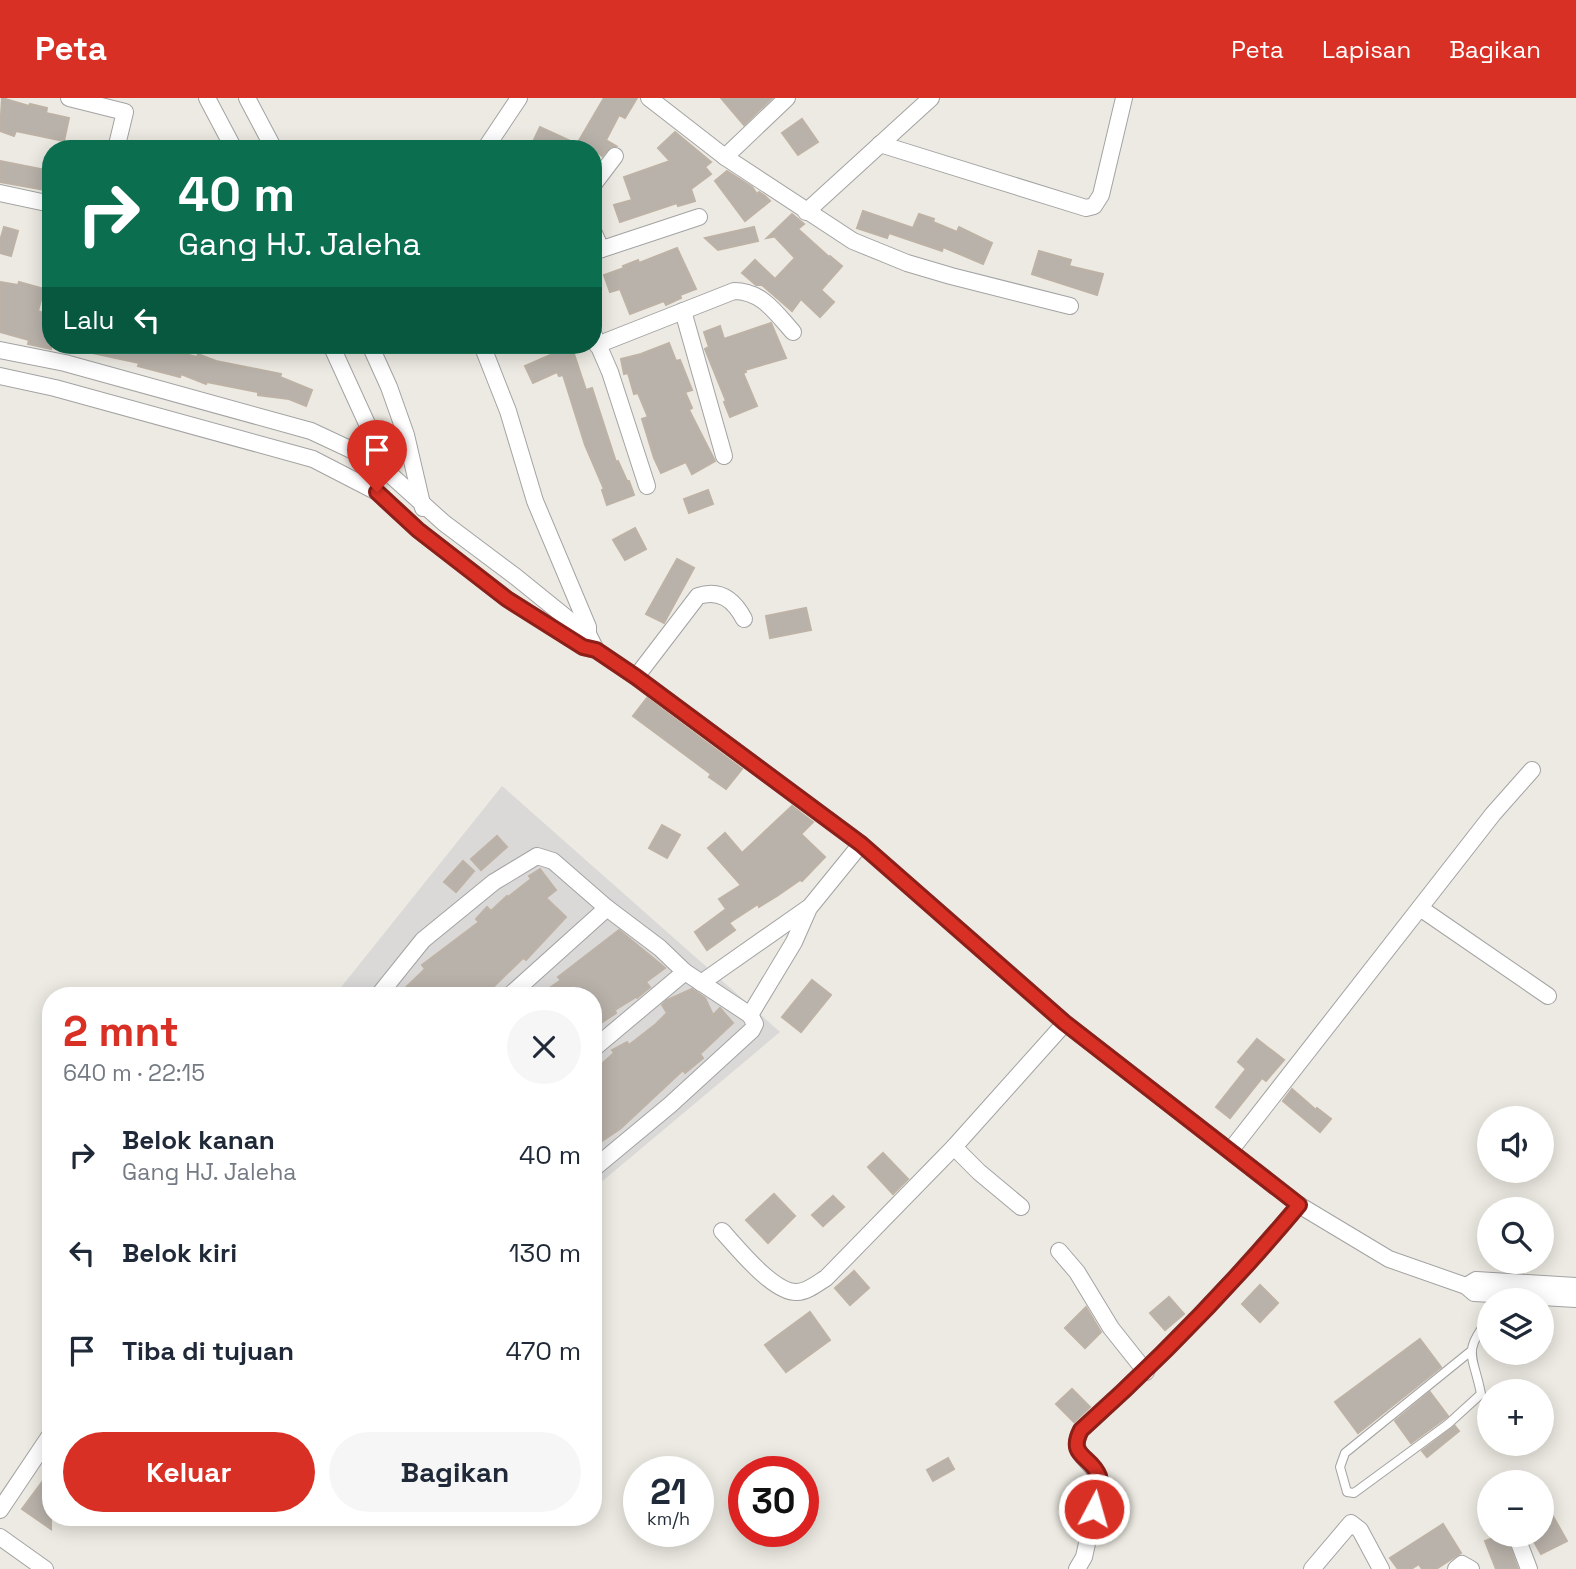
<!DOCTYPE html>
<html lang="id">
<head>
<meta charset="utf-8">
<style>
	:root { --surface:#fff; --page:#f6f6f7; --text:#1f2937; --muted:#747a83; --accent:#d93025 }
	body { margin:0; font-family:"Space Grotesk",sans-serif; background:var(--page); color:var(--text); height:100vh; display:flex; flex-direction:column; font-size:26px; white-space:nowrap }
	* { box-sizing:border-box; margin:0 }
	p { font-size:23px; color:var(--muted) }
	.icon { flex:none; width:38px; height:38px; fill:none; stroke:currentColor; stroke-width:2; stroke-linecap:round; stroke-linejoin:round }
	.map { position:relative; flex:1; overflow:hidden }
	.panel { position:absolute; left:42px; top:889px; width:560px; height:539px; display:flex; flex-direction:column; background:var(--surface); border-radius:28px; box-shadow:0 4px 18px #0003 }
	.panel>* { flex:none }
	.hud { position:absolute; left:42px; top:42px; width:560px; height:214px; border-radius:28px; box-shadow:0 4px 18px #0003; background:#0b6e4f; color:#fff; overflow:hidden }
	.buttons { position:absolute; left:1477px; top:1008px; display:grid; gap:14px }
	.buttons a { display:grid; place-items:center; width:77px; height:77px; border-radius:50%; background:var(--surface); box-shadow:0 4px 18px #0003; font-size:35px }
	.speed { position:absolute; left:623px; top:1358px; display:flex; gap:14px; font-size:35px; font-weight:700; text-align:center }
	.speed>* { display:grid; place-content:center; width:91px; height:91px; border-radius:50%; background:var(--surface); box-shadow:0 4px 18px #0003; line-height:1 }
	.speed small { font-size:18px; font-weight:400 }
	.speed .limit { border:10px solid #d22; background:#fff; color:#111 }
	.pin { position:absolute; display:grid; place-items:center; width:60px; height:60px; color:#fff; margin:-72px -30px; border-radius:50% 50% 50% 0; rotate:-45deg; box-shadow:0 0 7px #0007 }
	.pin .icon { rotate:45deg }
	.me { position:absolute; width:77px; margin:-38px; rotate:6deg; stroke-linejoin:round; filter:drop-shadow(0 0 5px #0008) }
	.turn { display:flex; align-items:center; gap:24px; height:147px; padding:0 21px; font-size:32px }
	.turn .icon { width:91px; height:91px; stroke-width:2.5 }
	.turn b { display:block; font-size:49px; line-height:60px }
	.then { display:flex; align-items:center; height:66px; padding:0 21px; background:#0003; gap:14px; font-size:26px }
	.round { display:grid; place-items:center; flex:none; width:74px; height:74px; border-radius:37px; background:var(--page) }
	.headline { display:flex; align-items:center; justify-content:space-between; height:119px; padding:0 21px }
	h1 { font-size:42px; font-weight:600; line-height:52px; color:var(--accent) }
	.action { display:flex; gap:14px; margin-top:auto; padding:14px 21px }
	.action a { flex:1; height:80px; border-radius:42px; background:var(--accent); color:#fff; font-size:28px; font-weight:600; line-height:80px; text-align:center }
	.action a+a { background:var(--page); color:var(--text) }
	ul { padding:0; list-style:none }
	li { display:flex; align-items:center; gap:21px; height:98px; padding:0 21px }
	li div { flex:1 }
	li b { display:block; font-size:26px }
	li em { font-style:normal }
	header { display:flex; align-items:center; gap:42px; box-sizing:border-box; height:98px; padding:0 35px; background:var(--accent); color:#fff }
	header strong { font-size:33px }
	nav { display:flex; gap:38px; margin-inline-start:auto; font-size:24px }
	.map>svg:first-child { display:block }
</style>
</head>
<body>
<header>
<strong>Peta</strong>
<nav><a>Peta</a><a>Lapisan</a><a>Bagikan</a></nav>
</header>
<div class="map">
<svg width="1576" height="1471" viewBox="0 0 1576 1471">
	<rect width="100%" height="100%" fill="#eceae2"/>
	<polygon fill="#dad9d8" points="502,688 780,934 593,1091 593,898 334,898"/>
	<g fill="#b9b2ab" stroke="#bdb2a5" stroke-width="2">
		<polygon points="2,0 29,8 30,6 47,10 46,15 69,20 64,43 16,33 14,38 0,33"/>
		<polygon points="604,0 637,0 625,20 619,17 606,42 616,48 610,49 602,58 593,51 539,51 531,48 540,29 577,46"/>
		<polygon points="721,0 772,0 744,27"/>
		<polygon points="802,21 818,44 798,57 782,35"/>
		<polygon points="675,34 711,64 705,69 711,76 691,91 695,103 678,108 677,105 620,124 614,107 632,102 624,79 670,63 658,50"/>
		<polygon points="0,63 51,73 51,93 0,84"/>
		<polygon points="727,73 752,89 757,96 759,94 765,98 770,103 745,123 715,83"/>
		<polygon points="863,113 913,130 919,116 934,121 933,124 957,134 959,129 992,145 983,166 943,149 942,153 889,135 887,140 857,130"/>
		<polygon points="792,116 804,126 798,131 829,159 830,158 842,168 821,192 834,204 820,219 801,201 792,213 762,187 756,187 742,175 755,162 775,181 795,160 776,140 778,138 767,140"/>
		<polygon points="4,129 18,133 11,158 0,155 0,143"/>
		<polygon points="754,129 758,143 718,152 705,140"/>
		<polygon points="677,150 696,191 680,197 681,200 666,207 664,203 630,216 620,191 610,194 604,177 624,170 623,168 638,162 639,165"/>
		<polygon points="1039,153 1071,162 1069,168 1103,176 1097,197 1032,176"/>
		<polygon points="0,184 18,187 19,184 44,191 38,213 51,218 51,251 28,246 29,242 0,234"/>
		<polygon points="771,225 786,260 745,272 746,274 743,275 757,308 730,319 724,304 726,303 705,251 709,249 704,234 720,228 724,241"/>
		<polygon points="669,245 676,263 680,262 692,292 685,294 692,310 689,312 715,363 692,376 686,364 661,375 654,360 642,321 648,319 638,295 634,296 628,275 624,276 621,261 641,256"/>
		<polygon points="84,247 149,247 197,259 198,256 216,263 281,276 280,279 312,292 306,308 289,301 258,297 258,294 207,284 206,286 181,276 180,279 138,268 139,265 83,253"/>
		<polygon points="553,247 571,247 586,292 592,290 616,364 618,363 627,383 629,383 634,397 607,407 602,392 604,391 585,347 563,277 559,278 557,274 533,285 525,268 555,255"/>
		<polygon points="708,392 713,406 689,415 684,401"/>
		<polygon points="635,430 646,451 625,462 613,442"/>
		<polygon points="677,461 694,470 664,525 646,516"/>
		<polygon points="806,510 811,532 770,540 766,518"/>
		<polygon points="647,600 742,671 726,691 709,679 711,676 633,618"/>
		<polygon points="792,708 813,724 801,736 825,759 802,783 800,782 777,798 759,809 758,806 729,825 735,832 707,852 695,834 726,811 719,801 741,787 708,750 725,735 742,755"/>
		<polygon points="662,727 680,737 667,760 649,750"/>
		<polygon points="497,738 507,749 481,772 471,761"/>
		<polygon points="463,763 474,773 456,794 444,784"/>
		<polygon points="540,771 556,792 546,800 566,819 526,862 523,860 484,898 397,898 425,871 422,867 479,824 476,821 487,809 491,813 507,798 508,799 531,781 529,778"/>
		<polygon points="619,832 665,870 646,884 650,889 637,900 636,899 615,912 616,915 601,925 593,915 593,898 538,898 561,882 558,879"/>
		<polygon points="812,882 831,897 801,934 782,919"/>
		<polygon points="692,891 705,900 713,917 720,910 733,925 700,956 703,960 685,975 683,972 620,1031 593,1049 593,980 600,975 596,971 614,955 612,952 627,944 629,947 656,926 667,915 662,907 667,902"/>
		<polygon points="1257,941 1284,962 1266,983 1262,980 1230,1020 1216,1009 1246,971 1238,964"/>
		<polygon points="1292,991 1316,1012 1317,1010 1331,1021 1320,1034 1283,1003"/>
		<polygon points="883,1055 908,1081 893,1096 868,1069"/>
		<polygon points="774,1096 795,1118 768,1145 746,1122"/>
		<polygon points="833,1098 844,1109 823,1128 812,1117"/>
		<polygon points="854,1173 869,1190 850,1207 835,1190"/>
		<polygon points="1260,1187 1278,1205 1260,1224 1242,1206"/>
		<polygon points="1169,1199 1184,1216 1165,1232 1150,1215"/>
		<polygon points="1086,1209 1101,1234 1085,1250 1065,1230"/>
		<polygon points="810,1214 830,1242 786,1274 765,1247"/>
		<polygon points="1420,1241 1441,1269 1358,1335 1335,1304"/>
		<polygon points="1072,1291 1090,1309 1074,1324 1056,1306"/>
		<polygon points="1430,1294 1448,1318 1411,1345 1395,1323"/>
		<polygon points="1455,1328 1459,1333 1427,1359 1422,1353"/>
		<polygon points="948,1360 954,1371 933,1383 927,1372"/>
		<polygon points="51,1372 51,1431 22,1411"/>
		<polygon points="1542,1399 1567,1443 1541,1456 1532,1440 1542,1437"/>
		<polygon points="1443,1426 1461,1455 1436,1471 1422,1471 1419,1466 1411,1471 1398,1471 1390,1460"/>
		<polygon points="1500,1437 1506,1437 1518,1471 1496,1471 1485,1443"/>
	</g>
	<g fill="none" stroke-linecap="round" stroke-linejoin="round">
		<g stroke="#a3a3a3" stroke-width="10">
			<path id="lane" d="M 1471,1253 L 1345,1355 L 1340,1369 L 1347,1394 L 1354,1395 L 1448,1326 L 1481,1296 C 1474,1258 1461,1255 1489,1221"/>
		</g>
		<g stroke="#a3a3a3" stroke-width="18">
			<g id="street">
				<polyline points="69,0 125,14 116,51"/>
				<polyline points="207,0 234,51"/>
				<polyline points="247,0 274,51"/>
				<polyline points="649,0 725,59 853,143 907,165 951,178 1070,208"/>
				<polyline points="880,46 1086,110 1094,108 1101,97 1124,0"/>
				<polyline points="485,51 519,0"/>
				<polyline points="725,59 787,0"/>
				<polyline points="593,87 615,58"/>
				<polyline points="0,95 51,106"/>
				<polyline points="806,114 931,0"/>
				<polyline points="593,133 601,151"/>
				<polyline points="593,154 699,119"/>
				<polyline points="683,213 724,358"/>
				<polyline points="593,235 610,274 647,388"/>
				<polyline points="331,247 368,328 383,373"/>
				<polyline points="370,247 389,289 406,337 423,410"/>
				<polyline points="482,247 508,313 535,403 588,529 588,539"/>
				<path d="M 597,247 L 734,193 C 762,193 776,215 793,234"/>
				<polyline points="0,252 65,265 311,333 358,355 384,371 444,425 516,479 589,538 596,552"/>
				<polyline points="0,278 55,290 313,361 377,394 418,432 507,501 583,549 596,552 636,579 861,746 1065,925 1299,1107 1389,1161 1466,1188 1474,1195 1576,1201"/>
				<path d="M 636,579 L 698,498 C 720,491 734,502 744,521"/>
				<polyline points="1420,810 1548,898"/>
				<polyline points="701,885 808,810"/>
				<polyline points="378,898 423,842 494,784 537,758 553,763 607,810 660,850 685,874 750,917 755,926 752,932 670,1007 593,1071"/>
				<polyline points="509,898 607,810"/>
				<polyline points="750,917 794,844 809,810 861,746"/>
				<polyline points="593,951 685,874"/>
				<polyline points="954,1049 979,1074 1021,1109"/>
				<polyline points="1230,1053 1493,716 1532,672"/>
				<path d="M 722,1133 C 737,1149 773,1195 797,1194 C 807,1194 818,1185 826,1180 L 954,1049 L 1065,925"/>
				<polyline points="1059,1153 1077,1174 1111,1230 1146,1274"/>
				<polyline points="1466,1188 1476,1182 1576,1188"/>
				<polyline points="0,1412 51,1336"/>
				<polyline points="1516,1437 1529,1471"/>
				<polyline points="0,1439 45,1471"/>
				<path d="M 1077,1471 L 1084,1459 L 1100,1387 C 1097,1360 1066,1360 1081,1332 C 1159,1262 1232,1187 1299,1107"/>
				<polyline points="1312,1471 1351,1425 1360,1432 1381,1471"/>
				<polyline points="1456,1471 1462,1466 1471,1471"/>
			</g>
		</g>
		<use href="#lane" stroke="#fff" stroke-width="8"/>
		<use href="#street" stroke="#fff" stroke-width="16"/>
	</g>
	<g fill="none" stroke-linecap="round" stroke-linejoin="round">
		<g stroke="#8d1f18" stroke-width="18">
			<path id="route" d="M 377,394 L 418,432 L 507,501 L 583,549 L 596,552 L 636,579 L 861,746 L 1065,925 L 1299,1107 C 1232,1187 1159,1262 1081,1332 C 1067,1359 1091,1357 1099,1378 C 1102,1387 1097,1401 1094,1411"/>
		</g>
		<use href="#route" stroke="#d93025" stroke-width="12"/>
	</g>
</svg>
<div class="buttons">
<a><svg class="icon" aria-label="sound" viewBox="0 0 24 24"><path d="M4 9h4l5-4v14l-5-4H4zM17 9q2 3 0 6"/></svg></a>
<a><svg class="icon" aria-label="search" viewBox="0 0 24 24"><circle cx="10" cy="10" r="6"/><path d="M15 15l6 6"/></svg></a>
<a><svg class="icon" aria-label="layers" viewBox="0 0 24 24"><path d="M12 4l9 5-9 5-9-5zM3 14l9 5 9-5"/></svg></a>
<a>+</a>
<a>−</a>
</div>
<div class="speed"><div>21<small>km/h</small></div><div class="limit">30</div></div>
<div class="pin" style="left:377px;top:394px;background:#d93025"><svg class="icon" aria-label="arrive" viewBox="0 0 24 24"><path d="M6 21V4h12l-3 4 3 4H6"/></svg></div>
<svg class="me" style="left:1094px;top:1411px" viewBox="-20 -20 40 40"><circle r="17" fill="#d93025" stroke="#fff" stroke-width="3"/><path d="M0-11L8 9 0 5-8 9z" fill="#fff"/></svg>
<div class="hud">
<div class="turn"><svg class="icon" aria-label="right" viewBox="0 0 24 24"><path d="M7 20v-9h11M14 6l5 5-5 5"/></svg><div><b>40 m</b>Gang HJ. Jaleha</div></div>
<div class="then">Lalu<svg class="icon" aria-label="left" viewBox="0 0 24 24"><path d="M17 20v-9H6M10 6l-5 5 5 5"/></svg></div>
</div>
<section class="panel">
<div class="headline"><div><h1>2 mnt</h1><p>640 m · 22:15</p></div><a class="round"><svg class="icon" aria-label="close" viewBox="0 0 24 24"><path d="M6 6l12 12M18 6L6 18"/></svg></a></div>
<ul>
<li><svg class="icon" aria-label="right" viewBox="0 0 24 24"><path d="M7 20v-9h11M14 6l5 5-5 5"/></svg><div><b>Belok kanan</b><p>Gang HJ. Jaleha</p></div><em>40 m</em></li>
<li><svg class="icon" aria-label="left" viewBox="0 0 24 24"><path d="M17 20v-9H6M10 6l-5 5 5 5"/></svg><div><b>Belok kiri</b></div><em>130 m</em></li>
<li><svg class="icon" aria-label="arrive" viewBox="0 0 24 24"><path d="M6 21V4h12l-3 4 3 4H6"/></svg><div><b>Tiba di tujuan</b></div><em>470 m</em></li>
</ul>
<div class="action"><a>Keluar</a><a>Bagikan</a></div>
</section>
</div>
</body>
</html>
